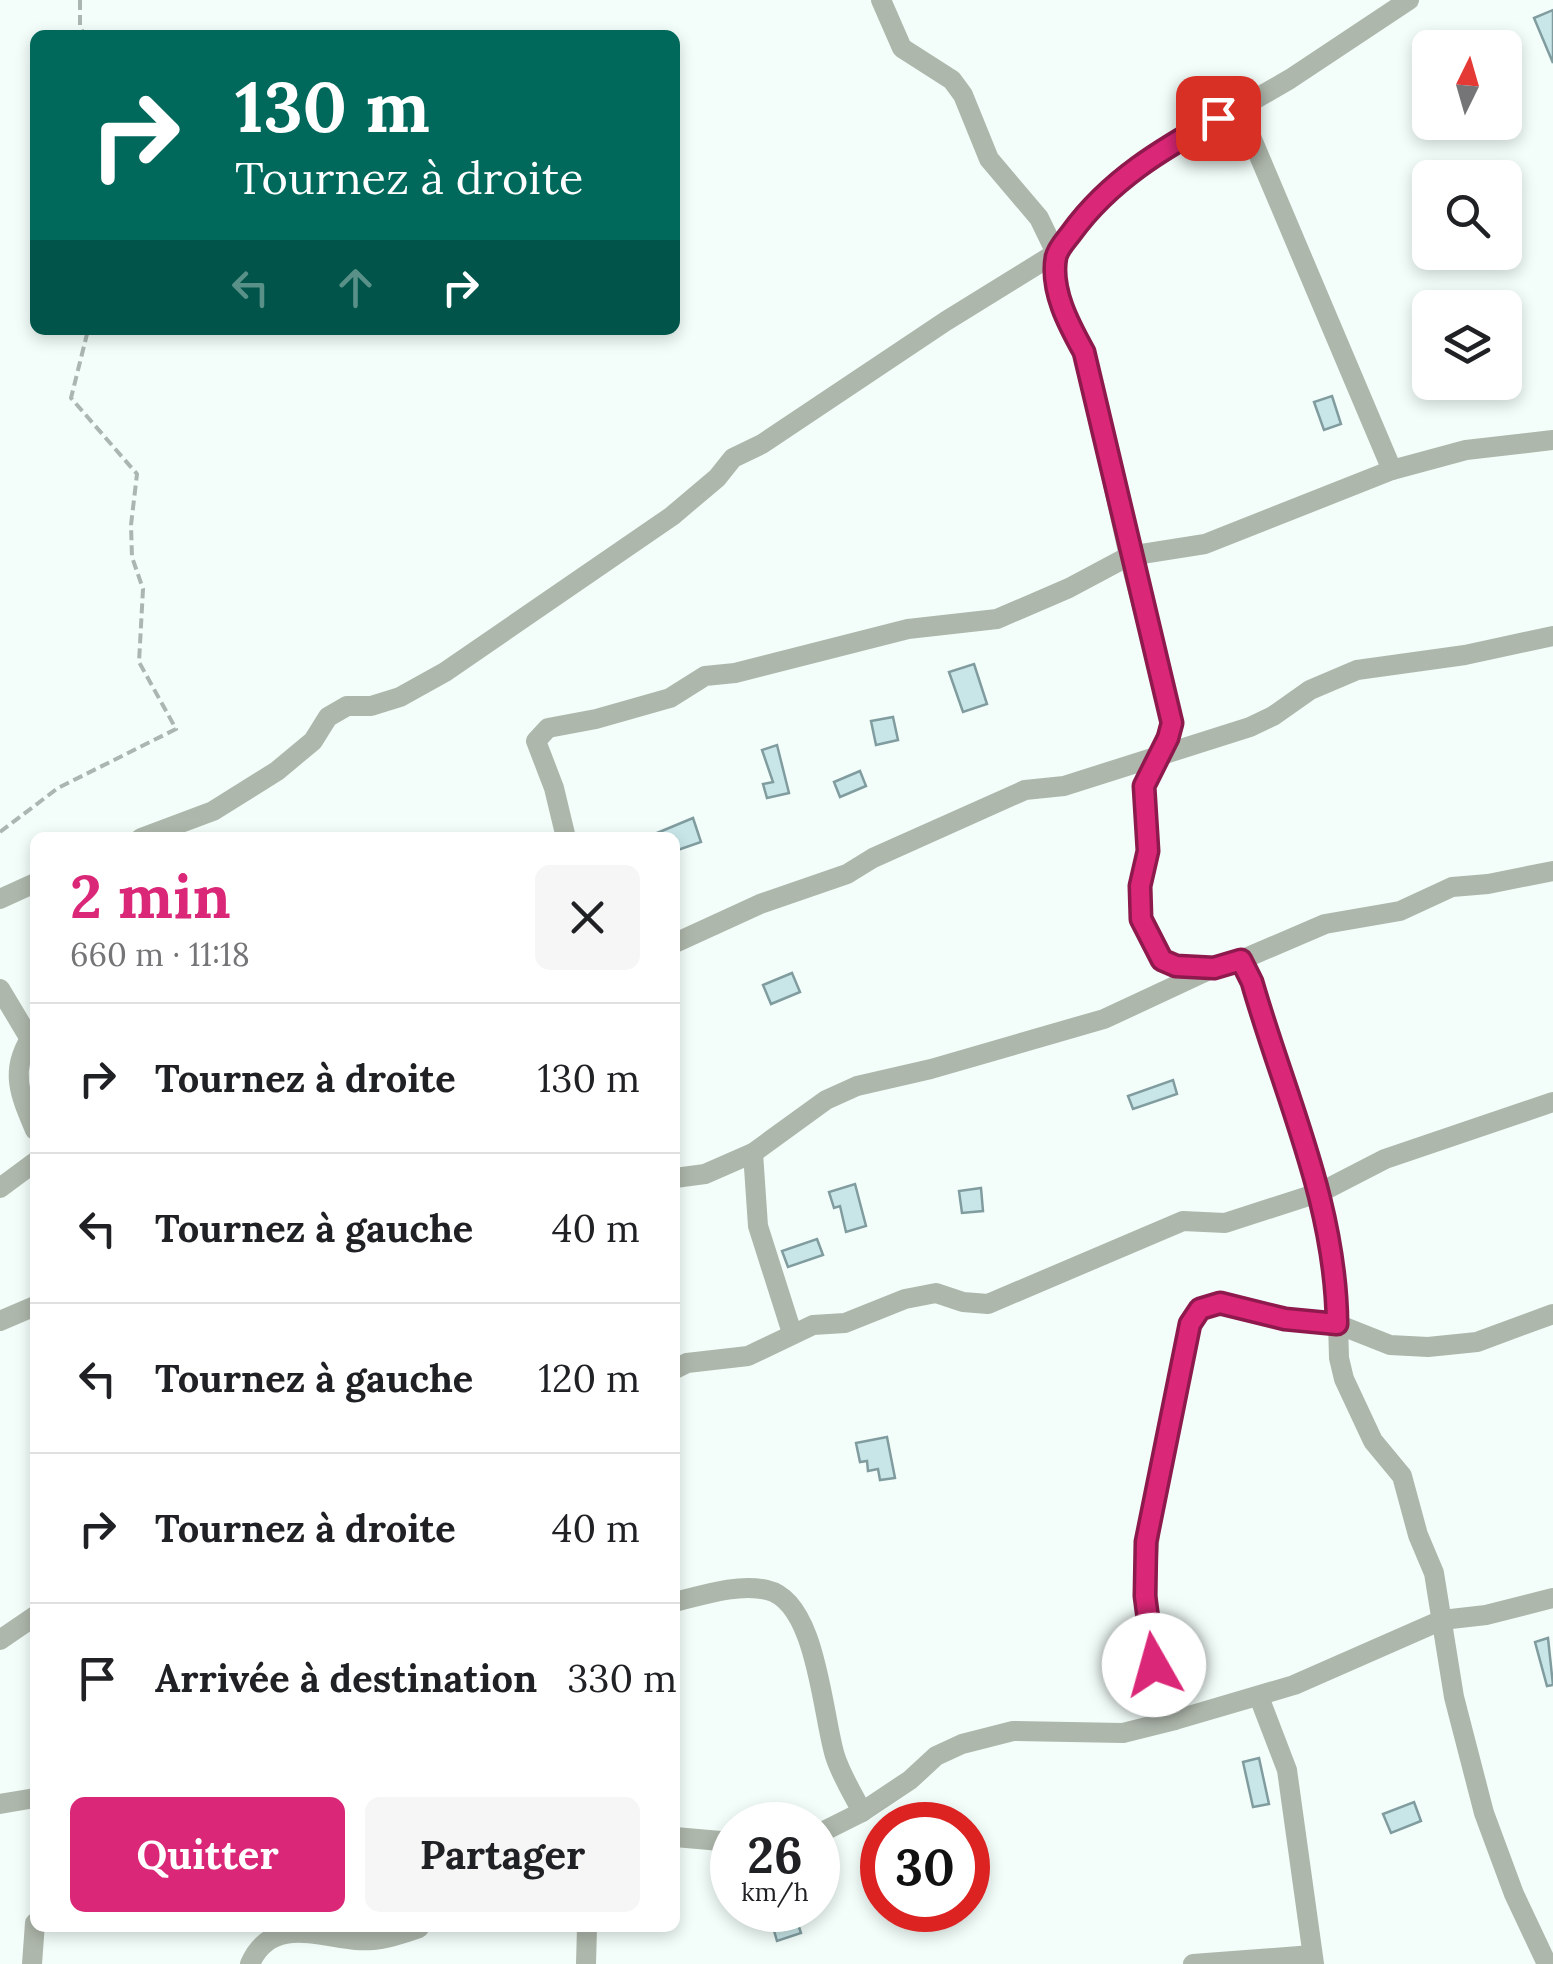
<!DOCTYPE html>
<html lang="fr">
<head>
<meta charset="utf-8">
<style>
	:root { --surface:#fff; --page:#f6f6f6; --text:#202124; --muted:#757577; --line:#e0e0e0; --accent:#db2777 }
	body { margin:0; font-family:Lora,serif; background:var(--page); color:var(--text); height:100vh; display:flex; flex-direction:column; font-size:38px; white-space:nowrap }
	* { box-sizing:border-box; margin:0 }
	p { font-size:32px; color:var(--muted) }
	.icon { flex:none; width:55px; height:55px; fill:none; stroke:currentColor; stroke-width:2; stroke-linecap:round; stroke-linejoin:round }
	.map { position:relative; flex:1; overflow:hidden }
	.panel { position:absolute; left:30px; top:832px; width:650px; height:1100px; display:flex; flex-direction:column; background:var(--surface); border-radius:15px; box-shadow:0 5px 15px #0003 }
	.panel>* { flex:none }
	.top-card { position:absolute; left:30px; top:30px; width:650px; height:305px; border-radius:15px; box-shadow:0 5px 15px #0003; background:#00695c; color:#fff; overflow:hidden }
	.needle { width:65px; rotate:5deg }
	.fabs { position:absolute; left:1412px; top:30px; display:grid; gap:20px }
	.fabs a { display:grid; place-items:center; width:110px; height:110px; border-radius:15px; background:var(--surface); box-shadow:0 5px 15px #0003; font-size:50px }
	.speed { position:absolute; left:710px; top:1802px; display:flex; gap:20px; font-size:50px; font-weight:700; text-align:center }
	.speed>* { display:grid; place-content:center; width:130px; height:130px; border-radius:50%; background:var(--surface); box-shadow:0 5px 15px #0003; line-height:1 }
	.speed small { font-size:25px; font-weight:400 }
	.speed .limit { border:15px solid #d22; background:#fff; color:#111 }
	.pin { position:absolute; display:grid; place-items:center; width:85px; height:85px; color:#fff; margin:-42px; border-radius:20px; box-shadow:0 5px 15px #0006 }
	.me { position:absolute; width:110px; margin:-55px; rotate:353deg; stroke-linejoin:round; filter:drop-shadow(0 0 8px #0008) }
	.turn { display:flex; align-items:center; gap:35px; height:210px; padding:0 40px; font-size:45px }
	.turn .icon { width:130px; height:130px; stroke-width:2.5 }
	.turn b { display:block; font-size:70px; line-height:85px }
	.lanes { display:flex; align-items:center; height:95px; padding:0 40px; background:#0003; justify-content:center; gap:50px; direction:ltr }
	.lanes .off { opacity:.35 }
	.round { display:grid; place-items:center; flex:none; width:105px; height:105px; border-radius:15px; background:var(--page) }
	.overview { display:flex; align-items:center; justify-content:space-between; height:170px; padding:0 40px }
	h1 { font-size:60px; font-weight:700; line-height:75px; color:var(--accent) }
	.button { display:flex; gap:20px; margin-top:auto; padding:20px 40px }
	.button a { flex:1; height:115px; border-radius:15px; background:var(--accent); color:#fff; font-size:40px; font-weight:700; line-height:115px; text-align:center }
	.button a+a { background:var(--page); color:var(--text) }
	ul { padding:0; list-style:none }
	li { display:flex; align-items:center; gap:30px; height:150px; padding:0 40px; border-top:2px solid var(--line) }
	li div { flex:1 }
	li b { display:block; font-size:38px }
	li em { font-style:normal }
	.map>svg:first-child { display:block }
</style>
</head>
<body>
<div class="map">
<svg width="1553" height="1964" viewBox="0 0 1553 1964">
	<rect width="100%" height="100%" fill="#f3fefa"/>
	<g fill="#c8e6e8" stroke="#809c9f" stroke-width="2.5">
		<polygon points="1553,10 1553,63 1534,18"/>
		<polygon points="1332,396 1341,424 1324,430 1314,402"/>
		<polygon points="974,664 987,704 963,712 949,672"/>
		<polygon points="893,717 898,740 876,745 871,721"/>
		<polygon points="777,745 789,793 767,798 763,784 773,782 762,750"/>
		<polygon points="860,771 866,786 840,797 834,782"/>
		<polygon points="693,818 701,842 675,851 675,838 645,838"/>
		<polygon points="792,973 800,992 771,1004 763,985"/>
		<polygon points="1173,1080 1177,1094 1133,1109 1128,1096"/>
		<polygon points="855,1184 866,1226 846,1232 840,1206 834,1208 829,1192"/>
		<polygon points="981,1188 983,1211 962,1213 959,1191"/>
		<polygon points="817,1239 823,1255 788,1267 782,1251"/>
		<polygon points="887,1437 895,1478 880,1480 878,1469 868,1471 867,1461 860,1462 856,1443"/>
		<polygon points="1548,1638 1553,1685 1547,1686 1535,1642"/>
		<polygon points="1259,1758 1269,1804 1253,1807 1243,1762"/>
		<polygon points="1414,1802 1421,1821 1391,1833 1383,1814"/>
		<polygon points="794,1912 801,1933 777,1941 771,1920"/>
	</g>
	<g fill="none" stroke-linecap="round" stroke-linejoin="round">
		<g stroke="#abb6b2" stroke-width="4" stroke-dasharray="10 5" stroke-linecap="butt">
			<polyline points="80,0 80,26 84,35"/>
			<polyline points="0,832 58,788 176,729 139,662 143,589 132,557 131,525 137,474 71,398 88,330"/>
		</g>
		<g stroke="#aeb7ac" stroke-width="20">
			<polyline points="881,0 902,48 952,80 963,95 989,159 1039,218 1056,253 1055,279 1067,322 1084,353 1129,556 1172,723 1144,786 1148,851 1140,886 1141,919 1162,960 1177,967 1214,968 1241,960 1251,982 1321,1192 1337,1285 1339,1358 1344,1379 1373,1441 1402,1476 1418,1535 1434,1573 1454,1697 1484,1813 1514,1894 1547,1964"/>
			<polyline points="1238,106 1392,470"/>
			<polyline points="141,838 213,811 277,771 313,741 328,717 347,706 371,706 400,697 445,672 672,516 717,478 733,458 762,444 946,321 1056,253 1093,204 1126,174 1290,79 1409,0"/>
			<polyline points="566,838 554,788 536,741 548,728 596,719 670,698 705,676 735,673 908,629 997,619 1069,588 1129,556 1205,544 1392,470 1466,450 1553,440"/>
			<polyline points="0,899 35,883"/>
			<polyline points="675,943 760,904 847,874 873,858 1025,790 1064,786 1250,727 1273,716 1310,690 1357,670 1465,655 1553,636"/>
			<polyline points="1241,960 1325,924 1400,911 1452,887 1488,884 1553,871"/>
			<polyline points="0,989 30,1039 35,1041"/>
			<path d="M 30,1039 C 9,1072 21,1097 35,1130"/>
			<polyline points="753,1153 758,1226 792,1333"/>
			<polyline points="675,1178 705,1174 753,1153 826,1100 857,1086 931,1069 1104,1019 1207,971"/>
			<polyline points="0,1188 35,1162"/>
			<polyline points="0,1321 35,1306"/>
			<polyline points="675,1369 687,1363 748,1356 813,1325 845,1323 905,1299 936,1293 963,1302 988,1304 1183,1221 1225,1223 1321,1192 1385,1159 1553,1102"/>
			<path d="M 675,1602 C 703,1595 739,1583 767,1590 C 817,1601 822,1714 835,1756 C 841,1775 853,1794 862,1812"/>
			<polyline points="0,1640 35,1616"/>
			<polyline points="1259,1697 1287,1770 1314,1964"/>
			<path d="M 1175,1720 C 1117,1592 1164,1455 1190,1324 L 1200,1309 L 1220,1303 L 1285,1319 L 1337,1324 L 1390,1345 L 1428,1347 L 1477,1342 L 1553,1314"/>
			<polyline points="0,1804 35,1798"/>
			<polyline points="818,1834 862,1812 910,1780 936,1756 962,1744 1013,1731 1123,1733 1175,1720 1294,1685 1442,1620 1486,1615 1553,1598"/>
			<polyline points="675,1837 732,1842"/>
			<polyline points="32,1964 35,1923"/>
			<path d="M 250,1964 C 270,1917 317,1936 356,1940 C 378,1942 399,1935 419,1928"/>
			<polyline points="586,1964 587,1928"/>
			<polyline points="1193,1964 1312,1955"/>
		</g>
	</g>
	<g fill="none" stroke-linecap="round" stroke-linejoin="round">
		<g stroke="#8e194d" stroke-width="25">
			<path id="route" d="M 1154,1665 L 1145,1596 L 1146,1542 L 1190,1324 L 1200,1309 L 1220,1303 L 1285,1319 L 1337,1324 C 1336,1203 1285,1097 1252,982 L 1241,960 L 1214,968 L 1176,966 L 1162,960 L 1141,919 L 1140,886 L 1148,851 L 1144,786 L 1168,738 L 1172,723 L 1084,352 C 1069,325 1050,290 1056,257 C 1058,248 1067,239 1072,232 C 1110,180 1162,149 1218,118"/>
		</g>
		<use href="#route" stroke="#db2777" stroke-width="18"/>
	</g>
</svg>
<div class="fabs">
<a><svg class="needle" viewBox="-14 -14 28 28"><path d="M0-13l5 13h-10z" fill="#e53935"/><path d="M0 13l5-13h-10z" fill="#757577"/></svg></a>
<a><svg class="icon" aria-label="search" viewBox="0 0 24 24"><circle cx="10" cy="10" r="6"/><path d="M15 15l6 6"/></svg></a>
<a><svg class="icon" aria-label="layers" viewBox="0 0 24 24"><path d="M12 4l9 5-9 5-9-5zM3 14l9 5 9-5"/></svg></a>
</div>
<div class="speed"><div>26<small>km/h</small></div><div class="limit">30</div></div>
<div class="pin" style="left:1218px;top:118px;background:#d93025"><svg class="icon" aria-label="arrive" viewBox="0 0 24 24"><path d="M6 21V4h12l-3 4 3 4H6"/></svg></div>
<svg class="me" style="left:1154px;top:1665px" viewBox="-20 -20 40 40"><circle r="19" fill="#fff"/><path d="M0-13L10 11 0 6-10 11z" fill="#db2777"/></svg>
<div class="top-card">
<div class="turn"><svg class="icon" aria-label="right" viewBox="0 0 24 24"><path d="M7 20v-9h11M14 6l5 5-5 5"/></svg><div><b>130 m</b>Tournez à droite</div></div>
<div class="lanes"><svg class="icon off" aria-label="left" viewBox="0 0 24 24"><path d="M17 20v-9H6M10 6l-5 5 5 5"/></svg><svg class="icon off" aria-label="ahead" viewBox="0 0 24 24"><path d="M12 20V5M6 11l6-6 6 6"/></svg><svg class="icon" aria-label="right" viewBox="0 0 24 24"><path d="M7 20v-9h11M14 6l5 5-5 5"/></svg></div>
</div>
<section class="panel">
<div class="overview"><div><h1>2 min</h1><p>660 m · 11:18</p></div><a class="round"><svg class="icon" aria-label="close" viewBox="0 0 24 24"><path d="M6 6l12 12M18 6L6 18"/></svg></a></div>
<ul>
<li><svg class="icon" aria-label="right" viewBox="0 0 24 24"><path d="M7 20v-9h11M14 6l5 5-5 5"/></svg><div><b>Tournez à droite</b></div><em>130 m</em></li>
<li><svg class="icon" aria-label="left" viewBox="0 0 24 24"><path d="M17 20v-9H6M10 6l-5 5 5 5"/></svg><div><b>Tournez à gauche</b></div><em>40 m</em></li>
<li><svg class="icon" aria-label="left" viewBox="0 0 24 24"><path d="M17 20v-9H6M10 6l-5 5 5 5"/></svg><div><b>Tournez à gauche</b></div><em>120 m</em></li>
<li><svg class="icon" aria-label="right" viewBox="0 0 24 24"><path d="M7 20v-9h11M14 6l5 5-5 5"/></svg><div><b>Tournez à droite</b></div><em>40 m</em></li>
<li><svg class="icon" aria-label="arrive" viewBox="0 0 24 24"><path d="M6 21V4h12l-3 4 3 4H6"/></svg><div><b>Arrivée à destination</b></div><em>330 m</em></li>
</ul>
<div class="button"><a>Quitter</a><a>Partager</a></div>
</section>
</div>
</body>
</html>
